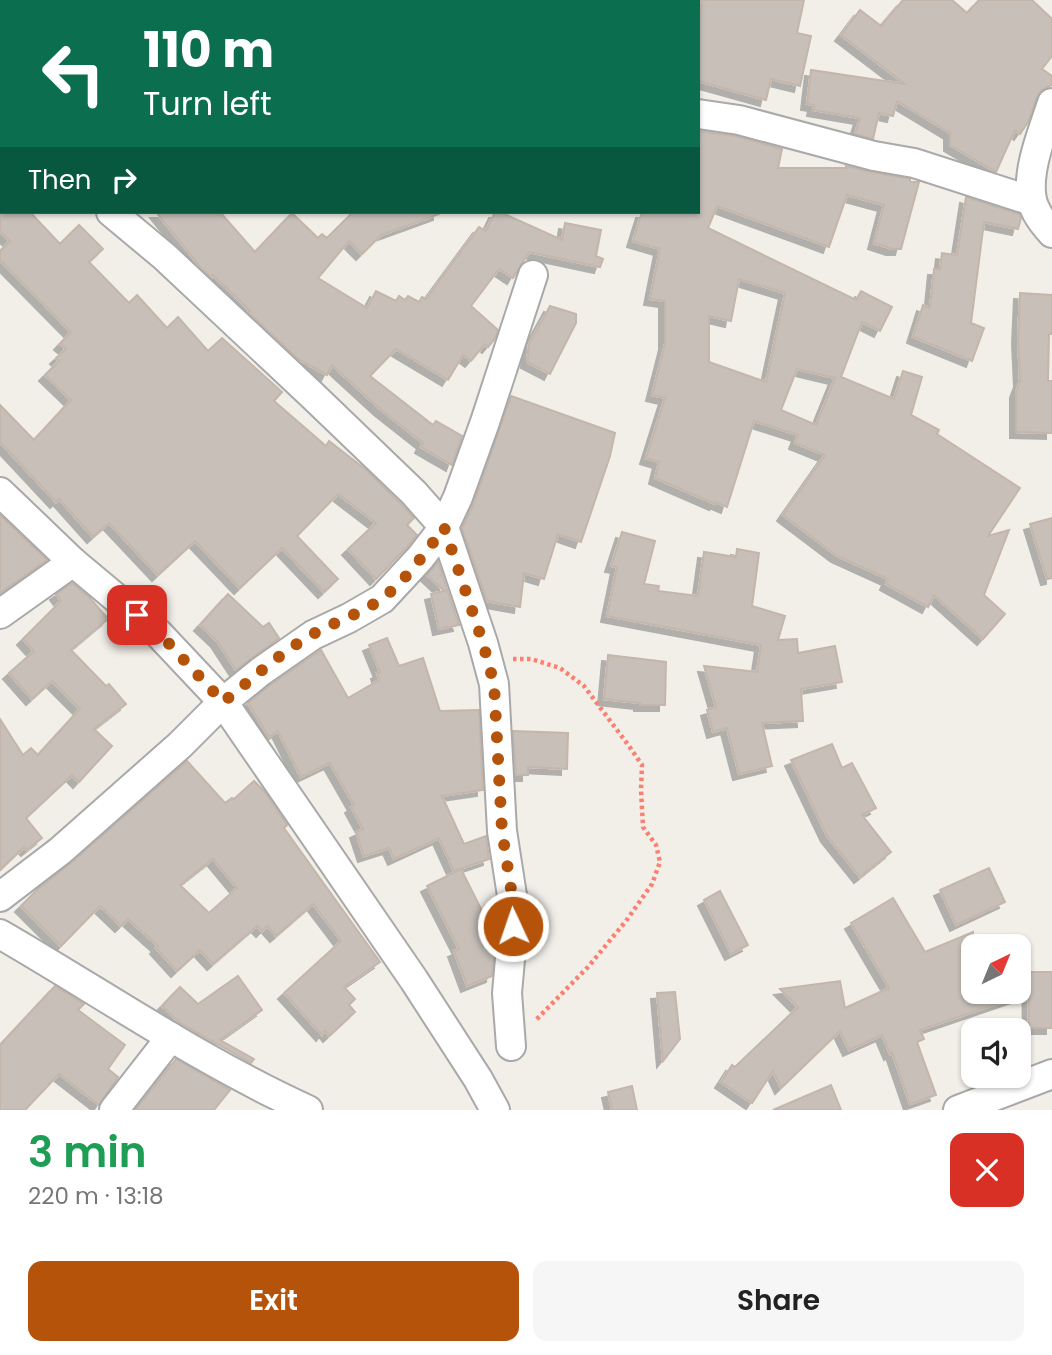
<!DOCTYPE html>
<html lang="en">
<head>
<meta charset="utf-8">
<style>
	:root { --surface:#fff; --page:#f6f6f6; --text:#222; --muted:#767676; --accent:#b45309 }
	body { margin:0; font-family:Poppins,sans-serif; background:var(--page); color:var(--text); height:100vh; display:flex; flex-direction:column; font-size:26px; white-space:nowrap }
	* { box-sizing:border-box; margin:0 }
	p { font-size:23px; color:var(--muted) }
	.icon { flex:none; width:38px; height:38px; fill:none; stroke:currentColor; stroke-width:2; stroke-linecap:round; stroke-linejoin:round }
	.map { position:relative; height:1110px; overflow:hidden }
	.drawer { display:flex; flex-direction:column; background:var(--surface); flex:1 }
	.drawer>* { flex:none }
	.guide { position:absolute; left:0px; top:0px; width:700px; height:214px; box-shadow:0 2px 5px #0004; background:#0b6e4f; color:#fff; overflow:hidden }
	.needle { width:46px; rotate:43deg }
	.tools { position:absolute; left:961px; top:934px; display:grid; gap:14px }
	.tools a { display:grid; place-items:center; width:70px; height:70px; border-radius:14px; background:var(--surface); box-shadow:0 2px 5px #0004; font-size:35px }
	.pin { position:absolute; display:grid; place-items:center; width:60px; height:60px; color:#fff; margin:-30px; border-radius:14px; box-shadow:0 4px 10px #0006 }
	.me { position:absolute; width:77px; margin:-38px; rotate:357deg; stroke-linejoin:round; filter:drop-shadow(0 0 5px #0008) }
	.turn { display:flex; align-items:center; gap:24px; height:147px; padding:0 28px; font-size:32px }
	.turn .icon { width:91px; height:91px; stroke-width:2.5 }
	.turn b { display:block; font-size:49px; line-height:60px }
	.then { display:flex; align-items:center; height:66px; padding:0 28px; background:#0003; gap:14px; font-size:26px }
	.round { display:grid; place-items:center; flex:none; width:74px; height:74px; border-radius:14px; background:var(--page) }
	.overview { display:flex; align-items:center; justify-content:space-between; height:119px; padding:0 28px }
	h1 { font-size:42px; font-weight:600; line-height:52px; color:#1e9e55 }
	.primary-button { display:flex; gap:14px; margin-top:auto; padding:14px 28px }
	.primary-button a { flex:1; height:80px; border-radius:14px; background:var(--accent); color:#fff; font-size:28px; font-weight:600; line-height:80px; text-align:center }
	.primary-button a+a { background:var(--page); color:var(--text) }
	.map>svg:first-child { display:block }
</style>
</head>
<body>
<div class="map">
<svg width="1052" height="1110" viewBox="0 0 1052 1110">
	<defs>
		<filter id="shadow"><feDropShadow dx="-6" dy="6" stdDeviation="0" flood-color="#0004"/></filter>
	</defs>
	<rect width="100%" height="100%" fill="#f2efe9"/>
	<g fill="#c7bfb8" stroke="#c4b6ab" stroke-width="2" fill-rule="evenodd" filter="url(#shadow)">
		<polygon points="698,0 804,0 797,33 811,36 800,86 771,79 766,100 698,81"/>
		<polygon points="903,0 952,0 967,13 979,0 1032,0 1052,19 1052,56 1042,69 1052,76 1052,85 1042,90 1037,97 1028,122 1020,134 1015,130 996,172 950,145 950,133 897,101 893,116 879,113 873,139 855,134 860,118 813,110 814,105 807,104 811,70 905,84 841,35 860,10 881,26"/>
		<path d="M 698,131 L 736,136 L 782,149 L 778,168 L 846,168 L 846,166 L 871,172 L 910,179 L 910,182 L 919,182 L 901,249 L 892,249 L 874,243 L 884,205 L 847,195 L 829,247 L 717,206 L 708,228 L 856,300 L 861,291 L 892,307 L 880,331 L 862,322 L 841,377 L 894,399 L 903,371 L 922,377 L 911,415 L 939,430 L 937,434 L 1020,488 L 988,536 L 1009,530 L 984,595 L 1005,614 L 983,639 L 934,595 L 928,607 L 886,584 L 888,579 L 837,556 L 783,515 L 825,455 L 795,443 L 798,435 L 754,421 L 727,507 L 715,502 L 715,504 L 655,478 L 659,462 L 646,458 L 665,398 L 652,395 L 665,344 L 665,301 L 650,299 L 660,249 L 633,241 L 642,212 L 698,212 ZM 739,279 L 785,293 L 766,382 L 709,362 L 709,316 L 731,321 ZM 797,369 L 835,378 L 816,425 L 781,410 Z"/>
		<polygon points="966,197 1019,214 1021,218 1018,229 984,222 971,323 984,328 972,361 913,337 923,305 930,308 934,269 940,269 942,253 957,255"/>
		<polygon points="0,212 30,212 60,244 79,225 103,249 89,262 129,303 137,295 167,328 178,317 208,351 222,338 282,392 274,401 326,446 329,441 365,469 402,505 414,518 407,525 417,535 407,547 376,579 348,549 376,523 338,494 297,536 338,579 324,592 282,548 240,588 195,541 158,575 109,523 93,537 59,499 56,502 0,442 0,405 34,440 71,400 45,375 59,361 56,358 66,349 60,344 71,332 0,260 0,251 10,241 0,231"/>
		<polygon points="156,212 220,212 255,252 292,213 318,238 322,234 327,238 353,212 439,212 439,214 381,235 362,254 349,241 318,278 367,308 376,291 396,301 399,296 405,300 408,296 419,302 422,297 426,299 479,227 486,231 495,212 500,212 562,240 565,223 601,230 596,256 603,259 600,267 529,252 513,278 499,269 471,306 498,330 494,340 488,347 485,344 471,361 463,355 448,380 396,349 370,376 433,425 436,421 462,436 452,465 421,447 423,443 380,409 332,365 327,375 298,359 248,312 250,311 213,275 211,277 202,269"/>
		<polygon points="1020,293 1052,295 1052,334 1049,334 1048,381 1052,381 1052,433 1016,432 1016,392 1020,381 1018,338"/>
		<polygon points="550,306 576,314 576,323 550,374 527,362 529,344"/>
		<polygon points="511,396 615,433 610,456 581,542 558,534 544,579 524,573 520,607 487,601 462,528 474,503"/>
		<polygon points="0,515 47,560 0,593"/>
		<polygon points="1052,518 1052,578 1047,579 1030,524"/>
		<polygon points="622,532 655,541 644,584 659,586 658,591 698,596 704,552 736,557 737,549 759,553 752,606 785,616 778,640 797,639 798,653 835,646 842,682 801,689 803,721 762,723 772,766 739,774 727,728 713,732 707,710 716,707 704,666 757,672 761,645 607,616 617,567 611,566"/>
		<polygon points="438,562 459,625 439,629 431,594 444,591 427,575"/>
		<polygon points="72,583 90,598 108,619 71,650 106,686 109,684 126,704 94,729 112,746 79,782 72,775 26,818 42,838 27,850 24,847 0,870 0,719 23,755 31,748 38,755 80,709 52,681 32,699 9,673 34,651 23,639 61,601 56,594"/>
		<polygon points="228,594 263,627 269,623 279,638 236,670 217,641 200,625"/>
		<polygon points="387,638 399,666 423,658 440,711 479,710 483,790 442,796 464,844 486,836 489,859 454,871 439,838 394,859 389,848 364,856 356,832 363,829 351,807 354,805 330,763 301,777 278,731 269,737 248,703 270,685 321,650 348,698 379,680 377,673 380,672 369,645"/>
		<polygon points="608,655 666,662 665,705 640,705 640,703 604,699"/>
		<polygon points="513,731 568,733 567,769 528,767 528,775 516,775"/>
		<polygon points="832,744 842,768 852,763 876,808 862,815 891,852 860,877 827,836 791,760"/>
		<path d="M 187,761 L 225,803 L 232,798 L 234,799 L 254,781 L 265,792 L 287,825 L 284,828 L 380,962 L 344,987 L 355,999 L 349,1005 L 355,1012 L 329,1036 L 325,1031 L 322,1035 L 284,993 L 341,941 L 313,904 L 276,936 L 267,926 L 262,931 L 257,926 L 213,964 L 200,950 L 177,971 L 156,948 L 158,946 L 128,919 L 121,926 L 100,906 L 61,946 L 21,906 L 38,889 L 71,863 ZM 213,859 L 237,888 L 209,913 L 180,885 Z"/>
		<polygon points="989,868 1005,902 956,925 940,890"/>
		<polygon points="461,869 482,911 495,944 492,976 467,986 454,951 459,949 427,886"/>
		<polygon points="720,891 748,945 731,954 704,900"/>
		<polygon points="893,898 925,952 973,932 973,992 1020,992 1020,996 920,1030 924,1039 917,1042 936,1095 910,1104 892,1052 890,1054 882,1035 849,1050 840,1031 781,1088 773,1071 752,1103 721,1082 732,1065 735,1067 798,1007 780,989 840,981 845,1008 889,988 851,923"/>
		<polygon points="1028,972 1052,972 1052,1028 1029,1028"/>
		<polygon points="238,976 262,1010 220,1040 254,1059 251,1063 180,1023 162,1006 180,987 198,1004"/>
		<polygon points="55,986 84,1004 78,1010 125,1045 108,1069 118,1077 99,1105 59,1074 25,1110 0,1110 0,1045"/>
		<polygon points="675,992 680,1039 663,1061 657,993"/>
		<polygon points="176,1059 230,1090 214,1110 135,1110"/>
		<polygon points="831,1085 841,1110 773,1110"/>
		<polygon points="632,1086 637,1110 612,1110 608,1092"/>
	</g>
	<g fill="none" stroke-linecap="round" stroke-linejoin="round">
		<g stroke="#a9a9a9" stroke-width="32">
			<g id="street">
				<polyline points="632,0 633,2"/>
				<polyline points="222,2 226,0"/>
				<path d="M 1052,103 C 1043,131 1026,171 1032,200 C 1035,213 1043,223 1052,233"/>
				<polyline points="698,114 739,120 874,156 914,163 1032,201"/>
				<polyline points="0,122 2,123"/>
				<polyline points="111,212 165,257 312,395 414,493 444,527 483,643 494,684 502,831 513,902 513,926 507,993 511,1046"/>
				<polyline points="0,492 73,562 158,633 223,702 414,980 478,1079 495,1110"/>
				<polyline points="0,614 73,562"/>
				<polyline points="0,897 60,851 180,745 223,702 260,672 313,635 349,618 382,599 420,558 444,527 458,497 485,422 533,275"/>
				<path d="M 0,934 C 102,993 200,1061 308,1110"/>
				<polyline points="114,1110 171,1037"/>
				<polyline points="958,1110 1052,1074"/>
			</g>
		</g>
		<polyline stroke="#fa8072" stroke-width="4.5" stroke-dasharray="3.5 3.5" stroke-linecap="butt" points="513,659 531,659 560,668 584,686 629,746 642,765 641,790 643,827 656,845 660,862 652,884 626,921 588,967 535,1021"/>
		<use href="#street" stroke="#fff" stroke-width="28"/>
	</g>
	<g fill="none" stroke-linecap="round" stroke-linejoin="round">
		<path stroke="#b45309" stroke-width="12" stroke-dasharray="0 21.6" d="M 137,615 L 159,633 L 223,702 C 251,680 281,652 313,634 C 335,622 359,614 380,600 C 401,586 429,549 444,527 L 483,643 L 494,684 L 502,831 L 513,902 L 513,926"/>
	</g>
</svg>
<div class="tools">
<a><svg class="needle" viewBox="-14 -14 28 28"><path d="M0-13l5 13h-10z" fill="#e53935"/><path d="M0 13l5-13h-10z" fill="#767676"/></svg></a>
<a><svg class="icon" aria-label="sound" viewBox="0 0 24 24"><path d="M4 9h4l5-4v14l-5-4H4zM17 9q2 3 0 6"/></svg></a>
</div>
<div class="pin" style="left:137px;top:615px;background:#d93025"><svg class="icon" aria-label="arrive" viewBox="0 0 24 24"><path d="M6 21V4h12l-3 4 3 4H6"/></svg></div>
<svg class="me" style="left:513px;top:926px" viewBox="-20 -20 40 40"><circle r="17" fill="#b45309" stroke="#fff" stroke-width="3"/><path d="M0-11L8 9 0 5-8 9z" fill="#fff"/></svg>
<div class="guide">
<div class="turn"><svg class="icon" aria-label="left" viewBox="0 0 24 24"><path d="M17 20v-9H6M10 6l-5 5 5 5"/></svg><div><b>110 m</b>Turn left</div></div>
<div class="then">Then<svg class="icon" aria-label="right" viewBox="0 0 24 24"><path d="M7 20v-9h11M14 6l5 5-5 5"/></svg></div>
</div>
</div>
<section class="drawer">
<div class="overview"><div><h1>3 min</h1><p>220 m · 13:18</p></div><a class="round" style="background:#d93025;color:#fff"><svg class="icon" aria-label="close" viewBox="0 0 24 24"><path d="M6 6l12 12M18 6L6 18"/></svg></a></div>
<div class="primary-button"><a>Exit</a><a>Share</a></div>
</section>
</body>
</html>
